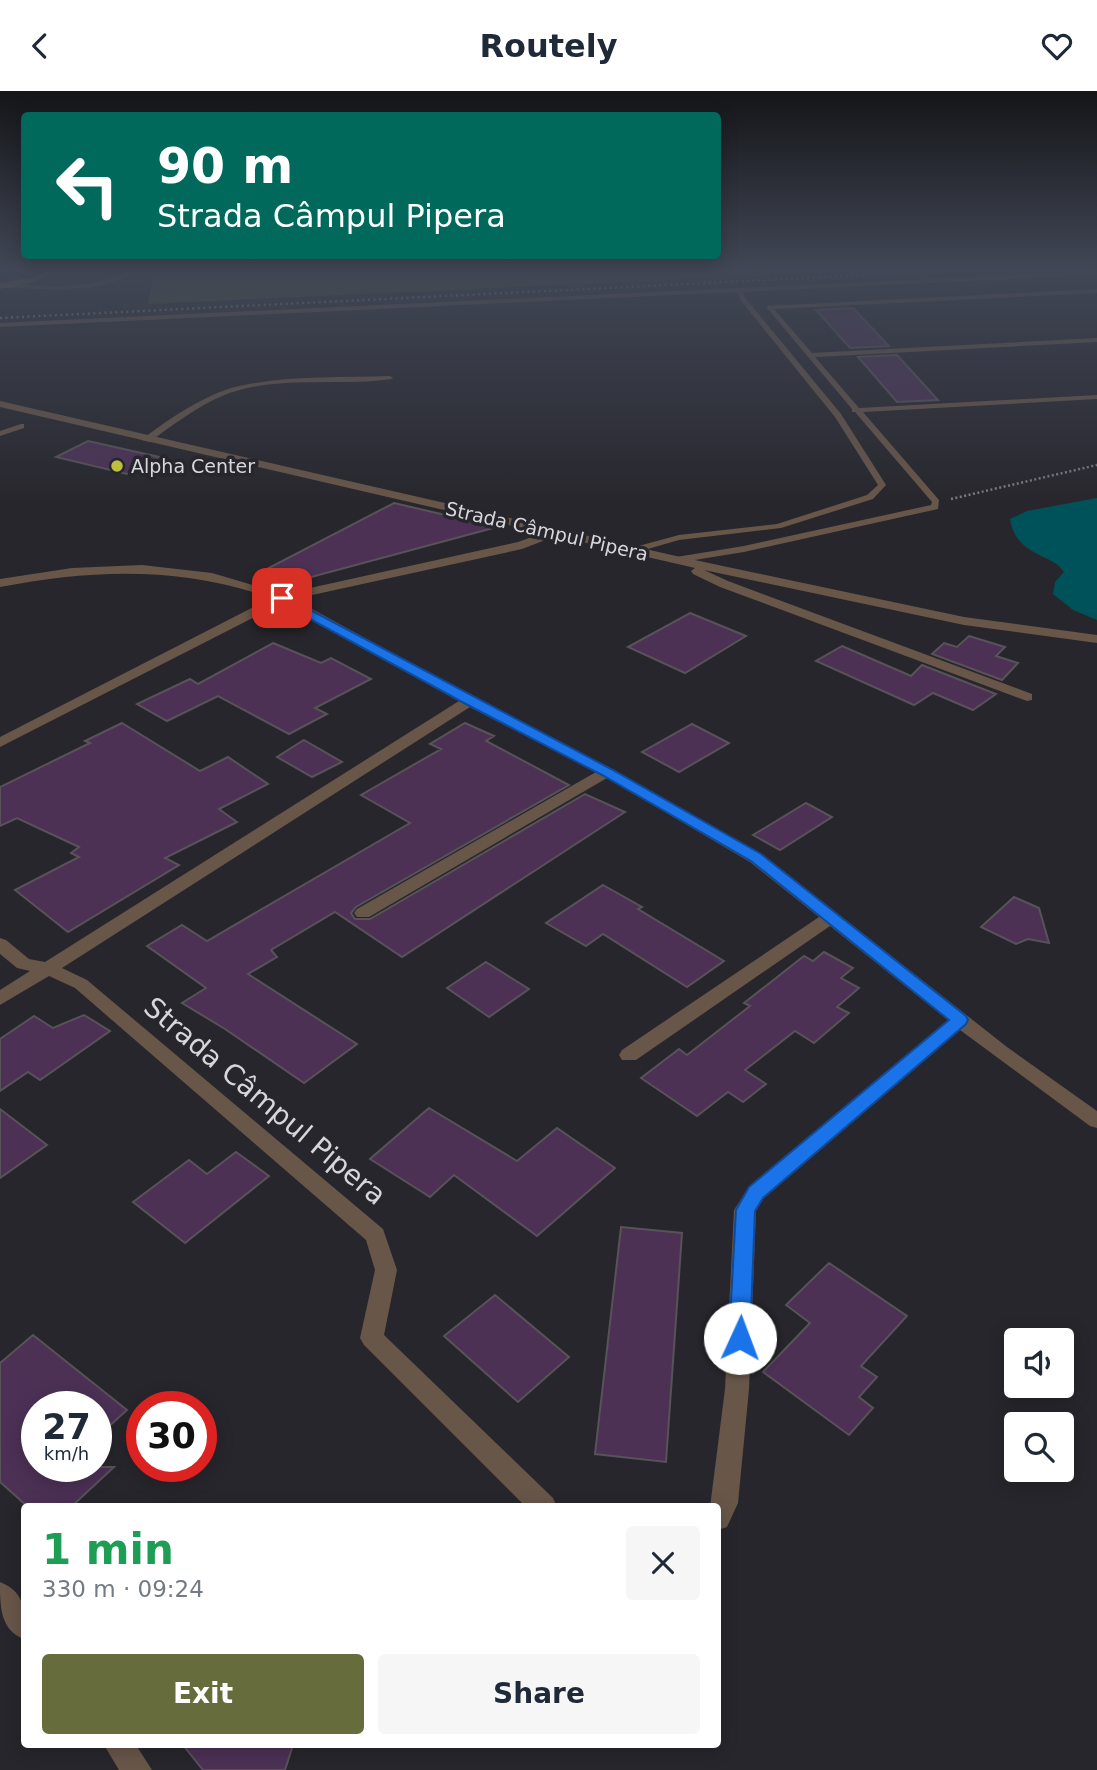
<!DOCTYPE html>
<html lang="en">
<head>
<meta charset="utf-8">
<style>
	:root { --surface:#fff; --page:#f6f6f7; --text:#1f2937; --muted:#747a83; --accent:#676c3c }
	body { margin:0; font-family:"DejaVu Sans",sans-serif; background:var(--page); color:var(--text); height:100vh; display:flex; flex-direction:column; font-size:26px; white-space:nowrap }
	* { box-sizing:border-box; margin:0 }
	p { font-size:23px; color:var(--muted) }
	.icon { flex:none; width:38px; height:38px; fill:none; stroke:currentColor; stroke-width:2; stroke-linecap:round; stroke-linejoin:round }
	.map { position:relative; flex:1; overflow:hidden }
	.panel { position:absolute; left:21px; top:1412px; width:700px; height:245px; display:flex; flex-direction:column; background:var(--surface); border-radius:7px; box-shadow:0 4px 18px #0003 }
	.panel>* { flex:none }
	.banner { position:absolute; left:21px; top:21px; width:700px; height:147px; border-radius:7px; box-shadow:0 4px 18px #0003; background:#00695c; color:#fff; overflow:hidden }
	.buttons { position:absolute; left:1004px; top:1237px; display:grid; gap:14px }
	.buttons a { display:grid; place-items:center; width:70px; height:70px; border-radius:7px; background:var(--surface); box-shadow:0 4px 18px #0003; font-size:35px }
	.speed { position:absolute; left:21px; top:1300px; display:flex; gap:14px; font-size:35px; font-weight:700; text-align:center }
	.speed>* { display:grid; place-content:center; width:91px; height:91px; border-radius:50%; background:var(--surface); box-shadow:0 4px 18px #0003; line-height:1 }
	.speed small { font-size:18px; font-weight:400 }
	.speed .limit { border:10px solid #d22; background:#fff; color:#111 }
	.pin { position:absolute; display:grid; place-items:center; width:60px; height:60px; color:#fff; margin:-30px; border-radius:14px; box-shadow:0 4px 10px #0006 }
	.me { position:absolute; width:77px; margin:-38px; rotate:2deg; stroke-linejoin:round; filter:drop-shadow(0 0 5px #0008) }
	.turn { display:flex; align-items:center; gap:24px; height:147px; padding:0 21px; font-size:32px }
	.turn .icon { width:91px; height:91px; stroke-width:2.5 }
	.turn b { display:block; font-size:49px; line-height:60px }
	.round { display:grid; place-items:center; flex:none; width:74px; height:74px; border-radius:7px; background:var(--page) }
	.summary { display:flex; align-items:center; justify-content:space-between; height:119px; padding:0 21px }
	h1 { font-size:42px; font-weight:800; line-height:52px; color:#1e9e55 }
	.button { display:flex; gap:14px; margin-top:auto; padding:14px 21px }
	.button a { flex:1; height:80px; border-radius:7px; background:var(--accent); color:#fff; font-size:28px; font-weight:800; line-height:80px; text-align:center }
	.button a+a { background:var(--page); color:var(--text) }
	header { display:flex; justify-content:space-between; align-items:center; height:91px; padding:0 21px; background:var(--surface); font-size:32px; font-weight:800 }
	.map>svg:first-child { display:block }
</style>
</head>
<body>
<header><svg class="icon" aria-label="back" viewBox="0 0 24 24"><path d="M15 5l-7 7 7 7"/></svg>Routely<svg class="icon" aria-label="heart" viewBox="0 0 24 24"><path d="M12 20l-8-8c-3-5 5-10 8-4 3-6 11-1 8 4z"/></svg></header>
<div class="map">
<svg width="1097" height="1679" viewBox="0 0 1097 1679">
	<rect width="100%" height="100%" fill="#27262c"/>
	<polygon fill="#41532b" points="154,180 860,180 148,213"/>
	<path fill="#00525a" d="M 1097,407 L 1097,529 L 1073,519 L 1053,503 L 1055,491 L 1064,481 C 1052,462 1016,466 1010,428 L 1027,420 Z"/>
	<g fill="#4c3155" stroke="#575358" stroke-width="2">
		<polygon points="853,217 889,255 850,257 816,219"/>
		<polygon points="897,264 938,309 897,311 858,266"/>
		<polygon points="88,350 159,366 127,383 56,366"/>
		<polygon points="394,412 497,436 289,492 259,482"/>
		<polygon points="690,522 746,545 685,582 628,556"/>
		<polygon points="969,545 1005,556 996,565 1018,572 1002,589 932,563 944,552 957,556"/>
		<polygon points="273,552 321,572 331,567 371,588 315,617 327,623 289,643 218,605 167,630 137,613 190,588 198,593"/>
		<polygon points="842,555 911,585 922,574 996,603 973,619 933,602 914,614 816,570"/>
		<polygon points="122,632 200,680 228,666 268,693 219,718 237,731 165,767 179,774 68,841 15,799 79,766 71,762 79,756 17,727 0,735 0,696 90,652 85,650"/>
		<polygon points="465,632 494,645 486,650 569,694 356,816 351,822 355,828 370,828 585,703 625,721 402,866 335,821 271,859 277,866 248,883 357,953 304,992 225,938 182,912 206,897 147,855 182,834 207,850 410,732 361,704 441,658 430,653"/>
		<polygon points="692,633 729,652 679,681 642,661"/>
		<polygon points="304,649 342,671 312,686 277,666"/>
		<polygon points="806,712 832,726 780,759 753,744"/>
		<polygon points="603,794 642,816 638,818 724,870 687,896 603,843 586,855 546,832"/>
		<polygon points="1014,806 1039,817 1049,852 1028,848 1016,853 981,836"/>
		<polygon points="824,861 853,877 841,887 859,897 837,916 849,922 814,952 795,940 745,979 766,993 743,1011 728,1001 697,1025 641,987 679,958 687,964 750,915 744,912 804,865 813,870"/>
		<polygon points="486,871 529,898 489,926 447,897"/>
		<polygon points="84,924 110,940 40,989 28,981 0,1000 0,948 34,925 53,937"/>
		<polygon points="429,1017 517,1070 557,1037 615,1077 537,1145 454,1084 430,1106 370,1068"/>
		<polygon points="0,1018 47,1054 0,1087"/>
		<polygon points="236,1061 269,1085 185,1152 133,1111 189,1069 207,1083"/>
		<polygon points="621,1136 682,1142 666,1371 595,1363"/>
		<polygon points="829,1172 907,1225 861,1275 877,1286 859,1306 873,1317 849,1344 763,1281 810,1232 786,1214"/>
		<polygon points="495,1204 569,1266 518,1311 444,1245"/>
		<polygon points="33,1244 127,1319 96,1347 96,1316 37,1316 37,1376 114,1376 71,1416 28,1416 0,1391 0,1272"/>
		<polygon points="183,1654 293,1654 285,1679 203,1679"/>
	</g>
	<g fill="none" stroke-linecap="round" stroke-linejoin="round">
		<polyline stroke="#7c7c81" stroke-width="2.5" stroke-dasharray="2 2.5" stroke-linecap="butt" points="951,408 1097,374"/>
		<g fill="#685649" fill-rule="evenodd">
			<path d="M 128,180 L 135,180 C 101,205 41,197 0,197 L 0,193 C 42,194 91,201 128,180 Z"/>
			<polygon points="1097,180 1097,184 742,201 747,209 841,323 886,394 873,408 781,437 679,449 634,462 630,459 631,457 679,444 777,433 867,404 878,394 835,326 742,211 736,201 0,236 0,232"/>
			<polygon points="1097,198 1097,202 774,218 812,262 1097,247 1097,251 815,266 859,317 1097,304 1097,308 863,321 939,409 938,418 744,461 676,472 672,469 676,466 744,455 931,414 932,411 855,321 852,321 852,318 767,217 767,215"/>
			<path d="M 390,285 L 393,287 L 392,288 C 337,296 275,283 222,305 C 196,316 172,335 149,351 L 142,349 C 164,330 207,303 235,296 C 285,284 339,287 390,285 Z"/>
			<polygon points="21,333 24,333 24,337 0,345 0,340"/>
		</g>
		<g fill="#685649" fill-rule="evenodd">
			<path d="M 0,310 L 676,465 L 964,526 L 1097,544 L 1097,552 L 964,534 L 704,479 L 728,490 L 1032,603 L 1032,609 L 1027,610 L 720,496 L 693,483 L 691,480 L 695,477 L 556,445 L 522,458 L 294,508 L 474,607 L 612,678 L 762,763 L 1007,956 L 1097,1020 L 1097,1037 L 1090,1035 L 960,939 L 763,1108 L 756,1120 L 749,1298 L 738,1412 L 727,1436 L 718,1439 L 718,1416 L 710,1416 L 725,1298 L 734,1119 L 749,1096 L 948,929 L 830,835 L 636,969 L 622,969 L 619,964 L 622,959 L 819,826 L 750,771 L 607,687 L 369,826 L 357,826 L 354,822 L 357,818 L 596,681 L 470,616 L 62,877 L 87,889 L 383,1138 L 397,1179 L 384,1244 L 553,1407 L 557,1416 L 526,1416 L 364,1254 L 360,1247 L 375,1179 L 366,1149 L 75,897 L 49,885 L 0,914 L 0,899 L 30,880 L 17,877 L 0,863 L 0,847 L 6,849 L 29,868 L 45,871 L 459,610 L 282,512 L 0,656 L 0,646 L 271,507 C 181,475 93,478 0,496 L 0,488 L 72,477 L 142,474 L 212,482 L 283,503 L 518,451 L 543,442 L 0,316 Z"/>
			<path d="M 0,1491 C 28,1502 24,1523 24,1548 C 0,1539 0,1515 0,1491 Z"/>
			<polygon points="104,1654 136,1654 152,1679 119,1679"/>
		</g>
		<polygon fill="#8d705c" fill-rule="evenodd" points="47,180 57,180 34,191 0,198 0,192 29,187"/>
		<polyline stroke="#959499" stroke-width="2.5" stroke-dasharray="2 3.5" stroke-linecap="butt" points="0,227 950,180"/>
	</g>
	<linearGradient id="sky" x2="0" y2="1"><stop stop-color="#151518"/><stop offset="0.43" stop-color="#414756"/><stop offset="1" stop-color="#414756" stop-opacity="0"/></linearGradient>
	<rect width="1097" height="415" fill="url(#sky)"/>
	<polygon fill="#1a73e8" stroke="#114b97" stroke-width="2" points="282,504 611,678 761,763 966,925 968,929 966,933 763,1107 755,1120 750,1247 747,1253 740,1256 732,1253 729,1247 736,1119 749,1096 949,929 751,770 602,684 464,612 277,510 276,507"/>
	<circle fill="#bfbe41" stroke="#27262c" stroke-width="2.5" cx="117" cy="375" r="7"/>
	<g text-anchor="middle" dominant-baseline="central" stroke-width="7" stroke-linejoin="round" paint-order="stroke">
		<g font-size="19" fill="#d7d7db" stroke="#27262c" text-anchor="start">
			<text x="131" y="375">Alpha Center</text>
		</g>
		<g font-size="19" fill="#d7d7db" stroke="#27262c">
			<text transform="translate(547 440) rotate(13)">Strada Câmpul Pipera</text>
		</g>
		<g font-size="28" fill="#d7d7db" stroke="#27262c">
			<text transform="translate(265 1010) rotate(40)">Strada Câmpul Pipera</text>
		</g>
	</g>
</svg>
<div class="buttons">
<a><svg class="icon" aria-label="sound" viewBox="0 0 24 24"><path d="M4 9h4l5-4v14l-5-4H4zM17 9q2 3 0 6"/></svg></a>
<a><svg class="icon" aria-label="search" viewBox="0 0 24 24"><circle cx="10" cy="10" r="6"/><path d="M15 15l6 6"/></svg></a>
</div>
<div class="speed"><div>27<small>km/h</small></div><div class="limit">30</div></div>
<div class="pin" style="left:282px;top:507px;background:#d93025"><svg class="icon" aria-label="arrive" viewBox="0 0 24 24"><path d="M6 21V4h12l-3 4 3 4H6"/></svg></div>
<svg class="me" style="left:740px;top:1247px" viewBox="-20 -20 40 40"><circle r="19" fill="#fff"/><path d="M0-13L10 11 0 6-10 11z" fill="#1a73e8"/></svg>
<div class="banner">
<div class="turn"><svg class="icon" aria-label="left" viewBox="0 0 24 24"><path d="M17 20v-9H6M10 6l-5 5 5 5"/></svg><div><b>90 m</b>Strada Câmpul Pipera</div></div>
</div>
<section class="panel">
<div class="summary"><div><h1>1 min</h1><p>330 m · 09:24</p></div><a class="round"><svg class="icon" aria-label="close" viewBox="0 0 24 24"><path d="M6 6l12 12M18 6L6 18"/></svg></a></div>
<div class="button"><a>Exit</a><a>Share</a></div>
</section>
</div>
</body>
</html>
